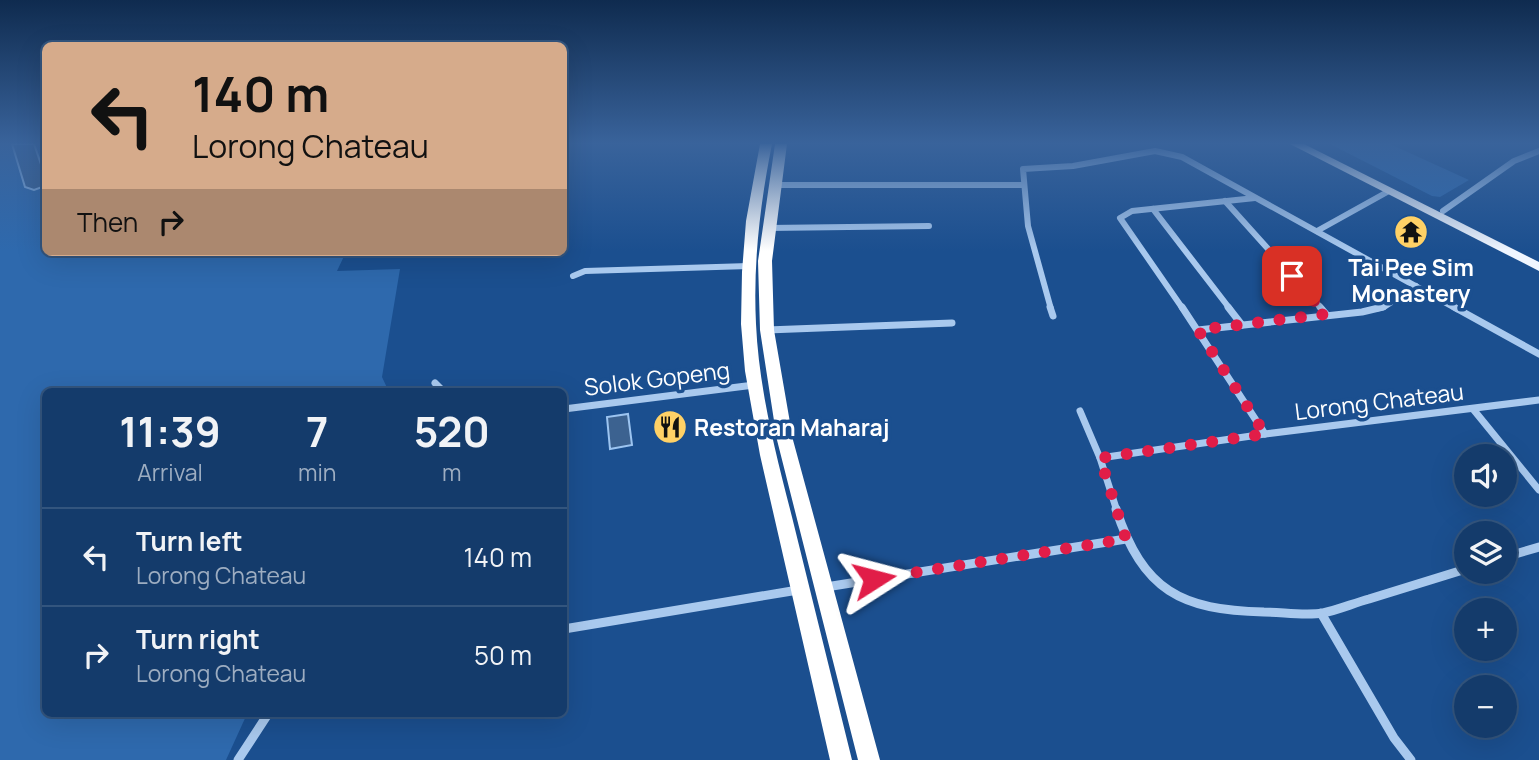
<!DOCTYPE html>
<html lang="en">
<head>
<meta charset="utf-8">
<style>
	:root { --surface:#143b6b; --page:#1d4271; --text:#f1f3f6; --muted:#9dadc1; --line:#33557e }
	body { margin:0; font-family:Manrope,sans-serif; background:var(--page); color:var(--text); height:100vh; display:flex; flex-direction:column; font-size:26px; white-space:nowrap }
	* { box-sizing:border-box; margin:0 }
	p { font-size:23px; color:var(--muted) }
	.icon { flex:none; width:38px; height:38px; fill:none; stroke:currentColor; stroke-width:2; stroke-linecap:round; stroke-linejoin:round }
	.map { position:relative; flex:1; overflow:hidden }
	.side { position:absolute; left:42px; top:388px; width:525px; height:329px; display:flex; flex-direction:column; background:var(--surface); border-radius:10px; box-shadow:0 7px 28px #0002,0 0 0 2px var(--line) }
	.side>* { flex:none }
	.top-card { position:absolute; left:42px; top:42px; width:525px; height:214px; border-radius:10px; box-shadow:0 7px 28px #0002,0 0 0 2px var(--line); background:#d6ab8b; color:#111; overflow:hidden }
	.fabs { position:absolute; left:1454px; top:444px; display:grid; gap:14px }
	.fabs a { display:grid; place-items:center; width:63px; height:63px; border-radius:50%; background:var(--surface); box-shadow:0 7px 28px #0002,0 0 0 2px var(--line); font-size:35px }
	.pin { position:absolute; display:grid; place-items:center; width:60px; height:60px; color:#fff; margin:-30px; border-radius:14px; box-shadow:0 4px 10px #0006 }
	.me { position:absolute; width:77px; margin:-38px; rotate:81deg; stroke-linejoin:round; filter:drop-shadow(0 0 5px #0008) }
	.turn { display:flex; align-items:center; gap:24px; height:147px; padding:0 35px; font-size:32px }
	.turn .icon { width:91px; height:91px; stroke-width:2.5 }
	.turn b { display:block; font-size:49px; line-height:60px }
	.then { display:flex; align-items:center; height:66px; padding:0 35px; background:#0003; gap:14px; font-size:26px }
	.eta { display:flex; justify-content:space-evenly; align-items:center; height:119px; text-align:center }
	.eta b { font-size:42px; font-weight:700; line-height:49px }
	ul { padding:0; list-style:none }
	li { display:flex; align-items:center; gap:21px; height:98px; padding:0 35px; border-top:2px solid var(--line) }
	li div { flex:1 }
	li b { display:block; font-size:26px }
	li em { font-style:normal }
	.map>svg:first-child { display:block }
</style>
</head>
<body>
<div class="map">
<svg width="1539" height="760" viewBox="0 0 1539 760">
	<rect width="100%" height="100%" fill="#1b4f8f"/>
	<g fill="#2e69ad">
		<polygon points="0,144 45,144 46,252 346,252 337,271 400,269 382,377 389,392 46,392 46,714 247,714 226,760 0,760"/>
		<polygon points="1330,144 1390,144 1469,180 1440,197 1432,196"/>
	</g>
	<g fill="#3c6290" stroke="#9cc4f0" stroke-width="2">
		<polygon points="12,144 34,144 45,176 45,186 34,190 25,187"/>
		<polygon points="628,414 632,445 610,449 607,417"/>
	</g>
	<g fill="none" stroke-linecap="round" stroke-linejoin="round">
		<g stroke="#a9c9ee" stroke-width="6">
			<polyline points="775,185 1023,185"/>
			<polyline points="1225,201 1322,309"/>
			<polyline points="1153,209 1230,309"/>
			<polyline points="1443,211 1514,161 1539,151"/>
			<polyline points="768,228 929,226"/>
			<polyline points="1317,231 1389,191"/>
			<polyline points="573,276 585,271 749,266"/>
			<polyline points="1051,309 1028,226 1023,169 1073,166 1155,151 1182,157 1457,309"/>
			<polyline points="1183,309 1120,218 1132,211 1255,198"/>
			<polyline points="1375,309 1384,307 1416,286"/>
		</g>
		<g stroke="#a9c9ee" stroke-width="7">
			<polyline points="1050,307 1053,316"/>
			<polyline points="1182,307 1265,434"/>
			<polyline points="1228,307 1242,325"/>
			<polyline points="1320,307 1326,314"/>
			<polyline points="1454,307 1539,354"/>
			<polyline points="767,330 952,323"/>
			<polyline points="1198,330 1362,312 1383,307"/>
			<polyline points="435,383 444,392"/>
			<polyline points="564,409 754,385"/>
			<polyline points="1473,409 1539,490"/>
			<polyline points="1080,411 1100,458"/>
			<polyline points="1117,511 1100,458 1265,434 1539,400"/>
		</g>
		<g stroke="#a9c9ee" stroke-width="9">
			<path d="M 1116,509 C 1143,591 1181,610 1264,612 C 1282,612 1304,616 1323,613 C 1338,610 1354,603 1369,599 C 1401,589 1434,579 1466,569"/>
			<polyline points="1505,557 1539,547"/>
			<polyline points="826,587 1126,539"/>
			<polyline points="1321,613 1394,738 1411,760"/>
			<polyline points="564,629 798,590"/>
			<polyline points="238,760 268,714"/>
		</g>
		<polygon fill="#f0f6ff" fill-rule="evenodd" points="1290,144 1304,144 1539,262 1539,271"/>
		<g fill="#fff" fill-rule="evenodd">
			<path d="M 760,144 L 772,144 C 760,204 753,264 756,324 C 759,390 776,454 792,517 C 812,598 832,679 852,760 L 830,760 L 760,455 L 745,371 L 741,324 L 742,272 L 746,221 Z"/>
			<polygon points="775,144 787,144 772,261 774,330 793,440 880,760 858,760 777,440 760,330 758,261"/>
		</g>
	</g>
	<linearGradient id="sky" x2="0" y2="1"><stop stop-color="#0f2b4f"/><stop offset="0.57" stop-color="#39639b"/><stop offset="1" stop-color="#39639b" stop-opacity="0"/></linearGradient>
	<rect width="1539" height="251" fill="url(#sky)"/>
	<g fill="none" stroke-linecap="round" stroke-linejoin="round">
		<polyline stroke="#e11d48" stroke-width="12" stroke-dasharray="0 21.6" points="874,579 1126,539 1100,458 1265,434 1198,330 1326,314 1292,276"/>
	</g>
	<defs>
		<g id="temple-disc" transform="scale(1.75)"><circle r="9.5" fill="#ffd166" stroke="#1b4f8f"/><path d="M0-6L5-2H3V0L6.5 2.5H4V6H1.5V3h-3V6H-4V2.5H-6.5L-3 0V-2H-5Z" fill="#111"/></g>
		<g id="restaurant-disc" transform="scale(1.75)"><circle r="9.5" fill="#ffd166" stroke="#1b4f8f"/><path d="M-5-6h1v4h1v-4h1v4h1v-4h1v5L-1.5 .5V6h-2V.5L-5-1ZM5-6V6H3V1.5H1.5Q1.5-4 5-6Z" fill="#111"/></g>
	</defs>
	<g fill-rule="evenodd">
		<use href="#temple-disc" x="1411" y="232"/>
		<use href="#restaurant-disc" x="670" y="427"/>
	</g>
	<g text-anchor="middle" dominant-baseline="central" stroke-width="7" stroke-linejoin="round" paint-order="stroke">
		<g font-size="23" font-weight="bold" fill="#fff" stroke="#1b4f8f">
			<text x="1411" y="267">Tai Pee Sim<tspan x="1411" dy="26">Monastery</tspan></text>
			<text x="694" y="427" text-anchor="start">Restoran Maharaj</text>
		</g>
		<g font-size="23" fill="#fff" stroke="#1b4f8f">
			<text transform="translate(657 378) rotate(-7)">Solok Gopeng</text>
			<text transform="translate(1379 401) rotate(-7)">Lorong Chateau</text>
		</g>
	</g>
</svg>
<div class="fabs">
<a><svg class="icon" aria-label="sound" viewBox="0 0 24 24"><path d="M4 9h4l5-4v14l-5-4H4zM17 9q2 3 0 6"/></svg></a>
<a><svg class="icon" aria-label="layers" viewBox="0 0 24 24"><path d="M12 4l9 5-9 5-9-5zM3 14l9 5 9-5"/></svg></a>
<a>+</a>
<a>−</a>
</div>
<div class="pin" style="left:1292px;top:276px;background:#d93025"><svg class="icon" aria-label="arrive" viewBox="0 0 24 24"><path d="M6 21V4h12l-3 4 3 4H6"/></svg></div>
<svg class="me" style="left:874px;top:579px" viewBox="-20 -20 40 40"><path d="M0-17L14 15 0 8-14 15z" fill="#e11d48" stroke="#fff" stroke-width="4"/></svg>
<div class="top-card">
<div class="turn"><svg class="icon" aria-label="left" viewBox="0 0 24 24"><path d="M17 20v-9H6M10 6l-5 5 5 5"/></svg><div><b>140 m</b>Lorong Chateau</div></div>
<div class="then">Then<svg class="icon" aria-label="right" viewBox="0 0 24 24"><path d="M7 20v-9h11M14 6l5 5-5 5"/></svg></div>
</div>
<section class="side">
<div class="eta">
<div><b>11:39</b><p>Arrival</p></div>
<div><b>7</b><p>min</p></div>
<div><b>520</b><p>m</p></div>
</div>
<ul>
<li><svg class="icon" aria-label="left" viewBox="0 0 24 24"><path d="M17 20v-9H6M10 6l-5 5 5 5"/></svg><div><b>Turn left</b><p>Lorong Chateau</p></div><em>140 m</em></li>
<li><svg class="icon" aria-label="right" viewBox="0 0 24 24"><path d="M7 20v-9h11M14 6l5 5-5 5"/></svg><div><b>Turn right</b><p>Lorong Chateau</p></div><em>50 m</em></li>
</ul>
</section>
</div>
</body>
</html>
